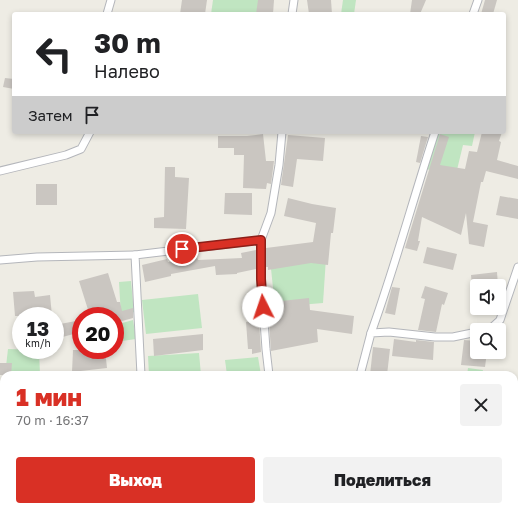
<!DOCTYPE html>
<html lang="ru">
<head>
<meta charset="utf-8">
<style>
	:root { --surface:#fff; --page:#f2f2f2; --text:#202124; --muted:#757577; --accent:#d93025 }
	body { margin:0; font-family:"Golos Text",sans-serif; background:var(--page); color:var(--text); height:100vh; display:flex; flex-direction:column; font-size:15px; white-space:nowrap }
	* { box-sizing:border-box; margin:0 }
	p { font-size:13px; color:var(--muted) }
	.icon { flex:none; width:22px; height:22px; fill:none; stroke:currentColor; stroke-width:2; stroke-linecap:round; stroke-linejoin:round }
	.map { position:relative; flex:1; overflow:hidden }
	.drawer { position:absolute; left:0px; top:371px; width:518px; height:140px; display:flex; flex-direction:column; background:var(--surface); border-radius:12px 12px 0 0; box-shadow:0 2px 6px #0003 }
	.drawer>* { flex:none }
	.top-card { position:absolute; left:12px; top:12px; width:494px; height:122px; border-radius:4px; box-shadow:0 2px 6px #0003; background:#fff; color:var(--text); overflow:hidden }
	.controls { position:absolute; left:470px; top:279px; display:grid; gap:8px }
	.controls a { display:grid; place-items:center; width:36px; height:36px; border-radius:4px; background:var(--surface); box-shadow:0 2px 6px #0003; font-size:20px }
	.speed { position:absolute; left:12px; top:307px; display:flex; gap:8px; font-size:20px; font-weight:700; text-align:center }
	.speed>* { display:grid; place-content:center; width:52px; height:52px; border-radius:50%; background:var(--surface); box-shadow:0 2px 6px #0003; line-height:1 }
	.speed small { font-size:10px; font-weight:400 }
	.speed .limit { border:6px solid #d22; background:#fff; color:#111 }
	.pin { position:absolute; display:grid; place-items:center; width:34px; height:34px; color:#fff; margin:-17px; border:2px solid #fff; border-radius:50%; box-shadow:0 1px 4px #0007 }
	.me { position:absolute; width:44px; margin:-22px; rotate:356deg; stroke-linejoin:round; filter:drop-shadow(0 0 3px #0008) }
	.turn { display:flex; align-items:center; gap:14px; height:84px; padding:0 16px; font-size:18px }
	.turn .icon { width:52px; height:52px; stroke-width:2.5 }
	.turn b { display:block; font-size:28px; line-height:34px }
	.then { display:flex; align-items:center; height:38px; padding:0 16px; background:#0003; gap:8px; font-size:15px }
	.round { display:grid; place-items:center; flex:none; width:42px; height:42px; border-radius:4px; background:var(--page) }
	.overview { display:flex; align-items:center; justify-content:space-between; height:68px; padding:0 16px }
	h1 { font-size:24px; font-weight:800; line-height:30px; color:var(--accent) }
	.cta { display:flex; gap:8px; margin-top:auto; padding:8px 16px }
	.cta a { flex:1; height:46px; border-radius:4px; background:var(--accent); color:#fff; font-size:16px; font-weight:800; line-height:46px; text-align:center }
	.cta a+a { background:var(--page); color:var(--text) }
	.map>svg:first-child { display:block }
</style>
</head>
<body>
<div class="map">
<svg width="518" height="511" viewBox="0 0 518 511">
	<rect width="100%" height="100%" fill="#eeece4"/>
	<g fill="#c0e5c1">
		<polygon points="213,0 259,0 258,14 211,14"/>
		<polygon points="343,0 356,0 354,14 341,14"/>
		<polygon points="438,132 475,132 472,146 463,145 456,174 425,169"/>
		<polygon points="326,258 323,303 275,307 270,259"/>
		<polygon points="131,281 134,312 121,316 119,282"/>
		<polygon points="198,294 202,328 146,334 142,300"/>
		<polygon points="133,320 136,339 115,342 115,325"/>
		<polygon points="8,349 39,350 40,375 5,375"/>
		<polygon points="199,353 201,375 149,375 148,356"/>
		<polygon points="258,357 261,375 227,375 225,360"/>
		<polygon points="468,368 483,370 482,374 490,375 467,375"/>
		<rect x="0" y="382" width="4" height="34"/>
		<polygon points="514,431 518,431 518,470 514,469"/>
		<polygon points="94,507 174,507 175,511 93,511"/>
		<polygon points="179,507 298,507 297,511 181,511"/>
		<polygon points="332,507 451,507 452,511 331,511"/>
	</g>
	<g fill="#cac6c1">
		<polygon points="182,0 207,0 205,14 180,14"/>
		<polygon points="258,0 274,0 273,14 256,14"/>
		<polygon points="307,0 331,0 332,14 309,14"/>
		<polygon points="412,0 426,0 420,14 410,14"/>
		<polygon points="485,0 497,0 493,14 481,14"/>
		<polygon points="5,78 14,79 14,89 3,87"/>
		<polygon points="482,132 502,132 499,141 501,142 497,160 518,166 518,179 486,171 483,182 481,182 473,222 488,225 484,247 469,244 466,213 461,235 422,217 418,241 420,241 417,251 405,248 440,134 449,137 440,165 465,169 469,151 477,152"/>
		<polygon points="263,134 266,161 274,161 271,184 267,183 266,189 243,188 244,155 234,155 234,148 218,148 218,136 247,136"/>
		<polygon points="288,135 325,138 323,161 297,159 293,187 281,185"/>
		<polygon points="421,136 428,137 420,163 416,162"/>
		<polygon points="165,167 175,167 175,177 189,178 186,229 154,228 154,218 164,217"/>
		<rect x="36" y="184" width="21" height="21"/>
		<polygon points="225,193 252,193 252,215 224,214"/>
		<polygon points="500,196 518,199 518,219 496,215"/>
		<polygon points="288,198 312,204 336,208 333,233 331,233 328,265 311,263 268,270 268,267 266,267 266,248 313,242 316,223 284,216"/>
		<polygon points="427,247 457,254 453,270 423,263"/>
		<polygon points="256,250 256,269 237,273 237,274 216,275 215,266 171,274 171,276 145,282 142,265 167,259 168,262 197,257 198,260 242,258 241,253"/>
		<polygon points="497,272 498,286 472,286 471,275"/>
		<polygon points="108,273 117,302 120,302 122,311 133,308 133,318 115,323 115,316 90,316 79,281"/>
		<polygon points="425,286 448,293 444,305 442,304 436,332 418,330 425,299 421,298"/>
		<polygon points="392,287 400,288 395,315 385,313"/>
		<polygon points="34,291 35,297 50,295 52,316 15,316 13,292"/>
		<polygon points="309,298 310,310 354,316 352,334 317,329 318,342 271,351 269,321 272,320 272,302"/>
		<polygon points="81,320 81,332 55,339 55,325"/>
		<polygon points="259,321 261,352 252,354 252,349 248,349 246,322"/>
		<polygon points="203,334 203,350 154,356 153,339"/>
		<polygon points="394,339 416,342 416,340 434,342 433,360 392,356"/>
		<polygon points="464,340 477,341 477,352 487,352 485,367 461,365"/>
		<polygon points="373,347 390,349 387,375 370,375"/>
		<polygon points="73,350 105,350 107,368 72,372"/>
		<polygon points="0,363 12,363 11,375 0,375"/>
	</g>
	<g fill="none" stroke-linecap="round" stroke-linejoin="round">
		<g stroke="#b4b6bb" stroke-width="9">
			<g id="lane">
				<polyline points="107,14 111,0"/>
				<polyline points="292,14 294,0"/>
				<polyline points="473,14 478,0"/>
				<polyline points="0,171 66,155 81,149 90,132"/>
				<polyline points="0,260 37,257 135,255"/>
				<polyline points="489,330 500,320 518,267"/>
				<path d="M 371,333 C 395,267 413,199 435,132"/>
				<polyline points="141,375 135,255 261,240"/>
				<polyline points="269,375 266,349 261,279 261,240 271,213 279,165 282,132"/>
				<polyline points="360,375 371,333 389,332 435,337 453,337 477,332"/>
				<polyline points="177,507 178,511"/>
				<polyline points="503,507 508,511"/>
				<polyline points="299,511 301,507"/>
			</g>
		</g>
		<g stroke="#b4b6bb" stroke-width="16">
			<g id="street">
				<polyline points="514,413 518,413"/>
				<polyline points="0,437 4,437"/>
				<polyline points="13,511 16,507"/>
			</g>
		</g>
		<use href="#lane" stroke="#fff" stroke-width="7"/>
		<use href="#street" stroke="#fff" stroke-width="14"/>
		<g stroke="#b4b5b5" stroke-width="3" stroke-dasharray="1 5" stroke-linecap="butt">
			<polyline points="514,421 518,420"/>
			<polyline points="0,450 4,450"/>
		</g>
	</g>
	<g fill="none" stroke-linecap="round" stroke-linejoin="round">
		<g stroke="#8d1f18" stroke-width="10">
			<polyline id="route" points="182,249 261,240 261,279 263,307"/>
		</g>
		<use href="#route" stroke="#d93025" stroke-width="7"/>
	</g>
</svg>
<div class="controls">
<a><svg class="icon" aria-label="sound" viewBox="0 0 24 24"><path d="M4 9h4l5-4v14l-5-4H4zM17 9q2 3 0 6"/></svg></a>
<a><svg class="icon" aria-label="search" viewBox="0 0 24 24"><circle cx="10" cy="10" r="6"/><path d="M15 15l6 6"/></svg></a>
</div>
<div class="speed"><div>13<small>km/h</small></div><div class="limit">20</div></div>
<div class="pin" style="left:182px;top:249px;background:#d93025"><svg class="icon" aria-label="arrive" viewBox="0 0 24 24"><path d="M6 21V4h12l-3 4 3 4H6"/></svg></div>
<svg class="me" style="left:263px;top:307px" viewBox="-20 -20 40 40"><circle r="19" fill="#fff"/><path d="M0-13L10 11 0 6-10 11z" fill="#d93025"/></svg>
<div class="top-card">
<div class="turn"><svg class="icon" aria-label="left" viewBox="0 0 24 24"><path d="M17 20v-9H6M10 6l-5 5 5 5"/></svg><div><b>30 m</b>Налево</div></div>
<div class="then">Затем<svg class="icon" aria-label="arrive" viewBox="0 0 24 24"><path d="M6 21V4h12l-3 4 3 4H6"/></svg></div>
</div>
<section class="drawer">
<div class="overview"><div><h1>1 мин</h1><p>70 m · 16:37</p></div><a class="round"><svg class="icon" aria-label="close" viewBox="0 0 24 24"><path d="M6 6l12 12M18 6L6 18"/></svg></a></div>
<div class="cta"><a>Выход</a><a>Поделиться</a></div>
</section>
</div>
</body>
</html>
